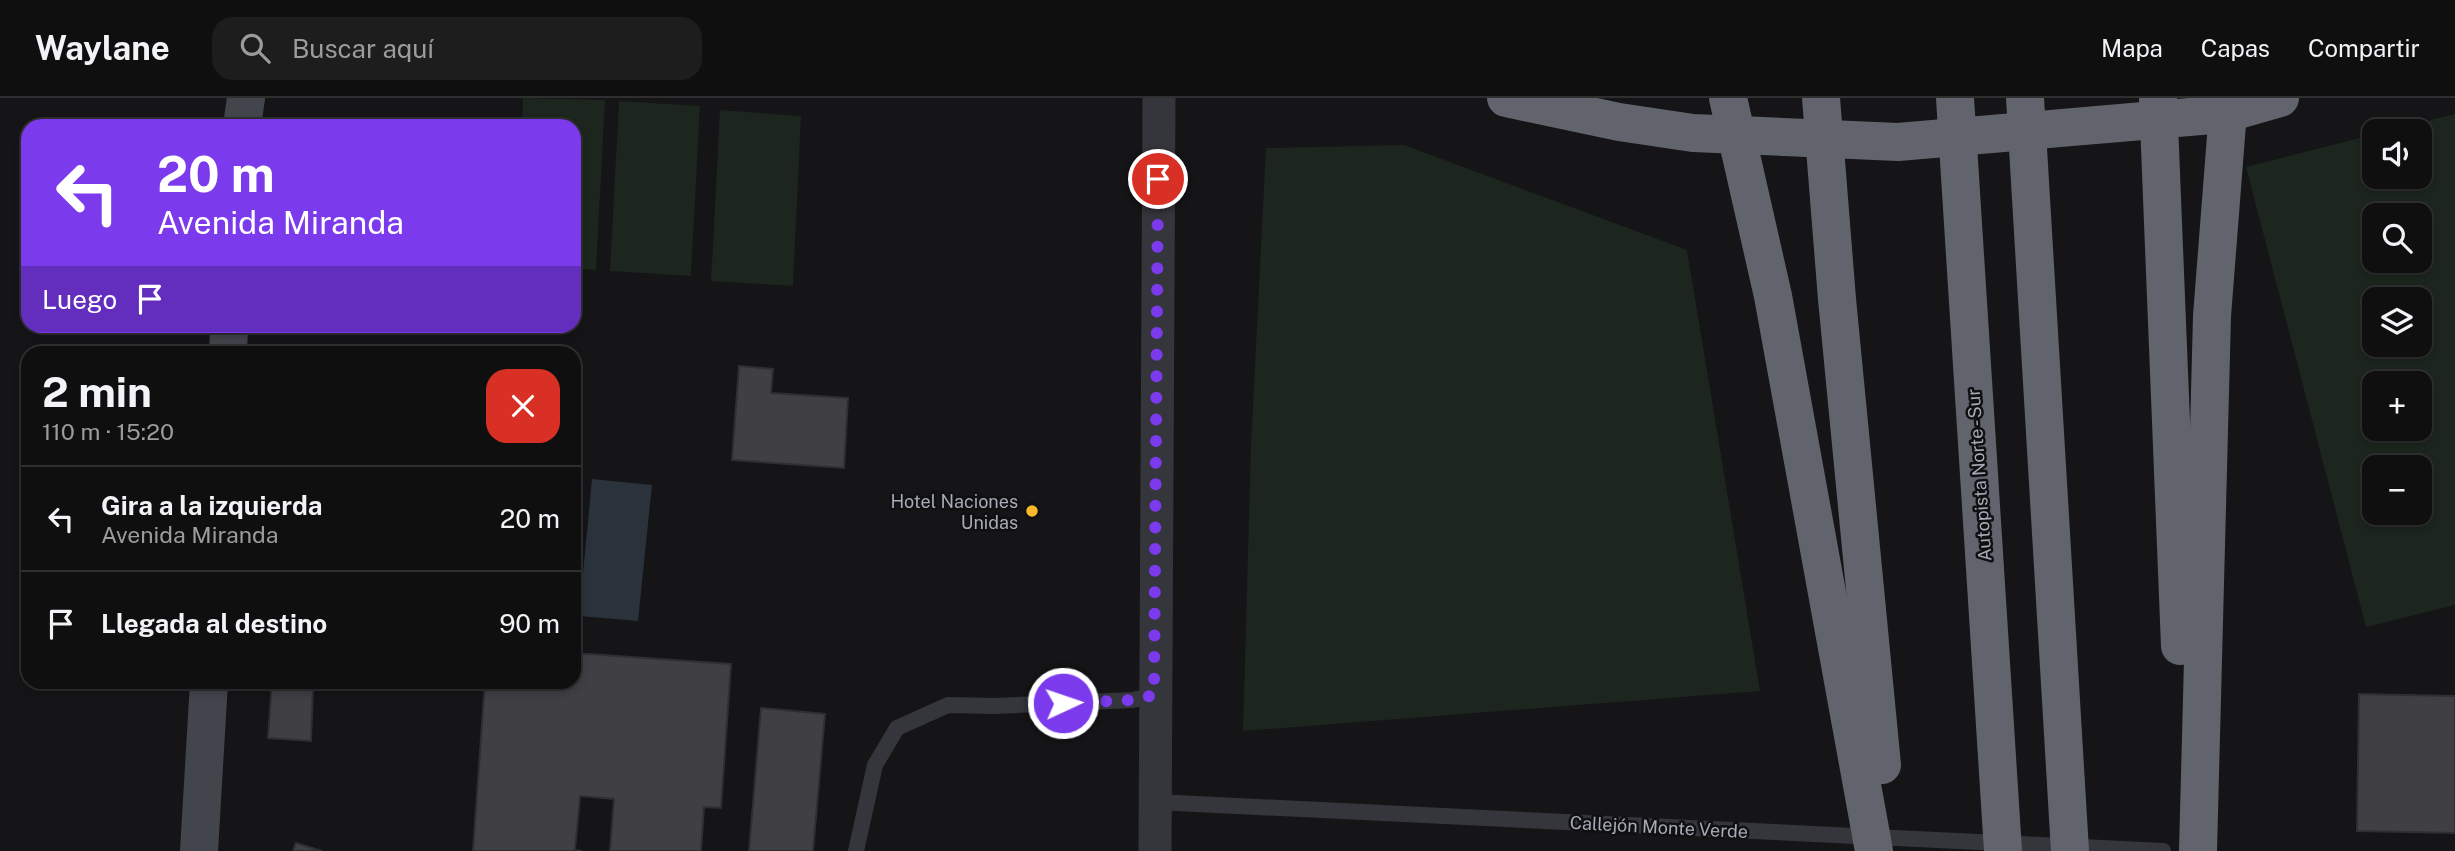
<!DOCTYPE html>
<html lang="es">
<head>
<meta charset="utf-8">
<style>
	:root { --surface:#100f10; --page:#1e1d1e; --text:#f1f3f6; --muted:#9c9c9f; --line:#302f30 }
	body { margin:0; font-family:"Public Sans",sans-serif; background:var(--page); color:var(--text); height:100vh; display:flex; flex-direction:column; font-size:26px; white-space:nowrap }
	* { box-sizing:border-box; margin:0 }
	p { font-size:23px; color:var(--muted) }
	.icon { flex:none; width:38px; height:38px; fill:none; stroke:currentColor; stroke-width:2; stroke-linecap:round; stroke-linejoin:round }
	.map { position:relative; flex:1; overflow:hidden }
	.drawer { position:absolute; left:21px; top:248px; width:560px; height:343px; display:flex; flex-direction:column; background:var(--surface); border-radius:21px; box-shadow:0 4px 10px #0003,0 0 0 2px var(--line) }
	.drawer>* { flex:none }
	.guide { position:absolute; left:21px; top:21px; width:560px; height:214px; border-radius:21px; box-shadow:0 4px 10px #0003,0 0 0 2px var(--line); background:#7c3aed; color:#fff; overflow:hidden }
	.buttons { position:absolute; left:2362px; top:21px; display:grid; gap:14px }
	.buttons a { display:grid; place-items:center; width:70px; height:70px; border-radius:14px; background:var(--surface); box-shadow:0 4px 10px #0003,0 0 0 2px var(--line); font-size:35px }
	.pin { position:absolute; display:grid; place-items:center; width:60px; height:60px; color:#fff; margin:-30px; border:4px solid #fff; border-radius:50%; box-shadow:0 2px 7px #0007 }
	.me { position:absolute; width:77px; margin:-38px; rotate:87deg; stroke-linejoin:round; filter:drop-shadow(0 0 5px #0008) }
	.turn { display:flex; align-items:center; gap:24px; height:147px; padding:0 21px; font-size:32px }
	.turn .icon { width:91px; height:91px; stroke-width:2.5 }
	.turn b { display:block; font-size:49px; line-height:60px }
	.then { display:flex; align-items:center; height:66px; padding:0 21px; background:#0003; gap:14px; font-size:26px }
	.round { display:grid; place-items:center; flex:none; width:74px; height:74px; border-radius:21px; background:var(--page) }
	.summary { display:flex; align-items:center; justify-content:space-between; height:119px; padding:0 21px }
	h1 { font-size:42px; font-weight:700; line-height:52px }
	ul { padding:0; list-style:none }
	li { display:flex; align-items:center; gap:21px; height:105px; padding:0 21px; border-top:2px solid var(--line) }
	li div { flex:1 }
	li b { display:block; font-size:26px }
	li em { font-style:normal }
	header { display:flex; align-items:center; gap:42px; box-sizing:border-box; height:98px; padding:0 35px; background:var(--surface); border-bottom:2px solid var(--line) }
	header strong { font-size:33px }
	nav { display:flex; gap:38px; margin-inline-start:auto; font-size:24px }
	.search { width:490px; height:63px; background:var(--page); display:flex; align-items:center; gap:18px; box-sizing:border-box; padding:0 24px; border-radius:21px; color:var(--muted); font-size:26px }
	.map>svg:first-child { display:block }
</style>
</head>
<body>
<header>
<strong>Waylane</strong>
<div class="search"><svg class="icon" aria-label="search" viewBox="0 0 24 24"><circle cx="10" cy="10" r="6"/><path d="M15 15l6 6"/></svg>Buscar aquí</div>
<nav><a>Mapa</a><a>Capas</a><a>Compartir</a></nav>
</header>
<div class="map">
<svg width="2455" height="753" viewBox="0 0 2455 753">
	<rect width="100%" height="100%" fill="#151416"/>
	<g fill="#1c251e" fill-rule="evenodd">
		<polygon points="523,0 605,2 596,172 574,171 574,28 522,28"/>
		<polygon points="619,3 700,8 691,178 610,173"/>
		<polygon points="720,12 801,18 793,188 711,183"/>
		<path d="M 2455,16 L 2455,507 L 2366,529 L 2246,69 L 2375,36 L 2375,79 L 2420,79 L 2420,33 L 2386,33 ZM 2420,117 L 2420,163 L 2375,163 L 2375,117 ZM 2420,201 L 2420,247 L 2375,247 L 2375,201 ZM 2420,285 L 2420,331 L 2375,331 L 2375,285 ZM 2420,369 L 2420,415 L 2375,415 L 2375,369 Z"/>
		<polygon points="396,23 495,28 396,28"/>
		<polygon points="1404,47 1687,152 1760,593 1243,633 1251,345 1266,50"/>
	</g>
	<polygon fill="#2a333b" points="592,381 652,387 638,523 579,518"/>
	<g fill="#3f3f44" stroke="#2f2e33" stroke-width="2">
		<polygon points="739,268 773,271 771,295 848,300 844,370 732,362"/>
		<polygon points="574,555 731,566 721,710 704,709 701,753 610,753 614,701 580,698 575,752 582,753 473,753 485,584 574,584"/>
		<polygon points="272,584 330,584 329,592 313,591 311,643 268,640"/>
		<polygon points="2359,596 2455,598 2455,735 2357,733"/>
		<polygon points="761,610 825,616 813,753 749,753"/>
		<polygon points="296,745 322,753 293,753"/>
	</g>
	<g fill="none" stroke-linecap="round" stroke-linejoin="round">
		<g stroke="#35363c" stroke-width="16">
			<polyline points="1156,704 2163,753"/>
			<polyline points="856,753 875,667 897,630 948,607 993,608 1133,602 1154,597"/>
		</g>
		<polyline stroke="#35363c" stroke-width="33" points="1155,753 1159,0"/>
		<g stroke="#43454c" stroke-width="38">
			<polyline points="242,28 246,0"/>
			<polyline points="228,256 229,228"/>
			<polyline points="199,753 209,584"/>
		</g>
		<g stroke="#61646d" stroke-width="38">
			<polyline points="1506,0 1619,24 1693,35 1898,44 2224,16 2280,0"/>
			<polyline points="1728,0 1773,198 1874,753"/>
			<polyline points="1821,0 1837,201 1882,667"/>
			<polyline points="1955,0 2003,753"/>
			<polyline points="2025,0 2070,753"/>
			<polyline points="2158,0 2180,548"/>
			<polyline points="2198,753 2212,218 2229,0"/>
		</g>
	</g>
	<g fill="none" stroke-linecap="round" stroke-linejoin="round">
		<polyline stroke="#7c3aed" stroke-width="12" stroke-dasharray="0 21.6" points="1063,605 1133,602 1154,597 1158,81"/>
	</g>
	<circle fill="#f9b82a" stroke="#100f11" stroke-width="2.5" cx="1032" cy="413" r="7"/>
	<g text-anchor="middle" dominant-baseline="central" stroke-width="5" stroke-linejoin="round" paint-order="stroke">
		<g font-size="18" fill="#a6abb7" stroke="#100f11">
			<text transform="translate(1979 377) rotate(-94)">Autopista Norte - Sur</text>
			<text transform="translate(1659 729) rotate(3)">Callejón Monte Verde</text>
		</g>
		<g font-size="18" fill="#a6abb7" stroke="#100f11" text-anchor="end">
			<text x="1018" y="403">Hotel Naciones<tspan x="1018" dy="21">Unidas</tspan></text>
		</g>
	</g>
</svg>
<div class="buttons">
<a><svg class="icon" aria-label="sound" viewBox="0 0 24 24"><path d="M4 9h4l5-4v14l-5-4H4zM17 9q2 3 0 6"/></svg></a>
<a><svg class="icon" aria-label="search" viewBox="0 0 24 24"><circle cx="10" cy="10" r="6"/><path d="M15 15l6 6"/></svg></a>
<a><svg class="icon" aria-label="layers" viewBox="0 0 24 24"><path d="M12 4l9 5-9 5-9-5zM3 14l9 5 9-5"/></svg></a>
<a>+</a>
<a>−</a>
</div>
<div class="pin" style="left:1158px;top:81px;background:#d93025"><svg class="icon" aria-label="arrive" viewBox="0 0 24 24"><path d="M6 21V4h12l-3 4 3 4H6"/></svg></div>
<svg class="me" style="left:1063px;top:605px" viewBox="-20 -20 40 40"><circle r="17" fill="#7c3aed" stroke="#fff" stroke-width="3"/><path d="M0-11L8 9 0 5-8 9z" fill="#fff"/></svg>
<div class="guide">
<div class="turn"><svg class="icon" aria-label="left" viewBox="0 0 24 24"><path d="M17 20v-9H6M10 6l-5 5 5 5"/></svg><div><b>20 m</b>Avenida Miranda</div></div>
<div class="then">Luego<svg class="icon" aria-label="arrive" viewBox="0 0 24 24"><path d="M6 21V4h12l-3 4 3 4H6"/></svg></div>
</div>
<section class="drawer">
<div class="summary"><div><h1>2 min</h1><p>110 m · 15:20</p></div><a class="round" style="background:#d93025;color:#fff"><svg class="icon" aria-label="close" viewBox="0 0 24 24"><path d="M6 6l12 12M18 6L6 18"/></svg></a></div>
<ul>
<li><svg class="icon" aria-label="left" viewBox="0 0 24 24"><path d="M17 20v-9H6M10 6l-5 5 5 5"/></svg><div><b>Gira a la izquierda</b><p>Avenida Miranda</p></div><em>20 m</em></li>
<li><svg class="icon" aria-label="arrive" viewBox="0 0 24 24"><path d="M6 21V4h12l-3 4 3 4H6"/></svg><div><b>Llegada al destino</b></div><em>90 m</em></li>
</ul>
</section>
</div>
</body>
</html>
